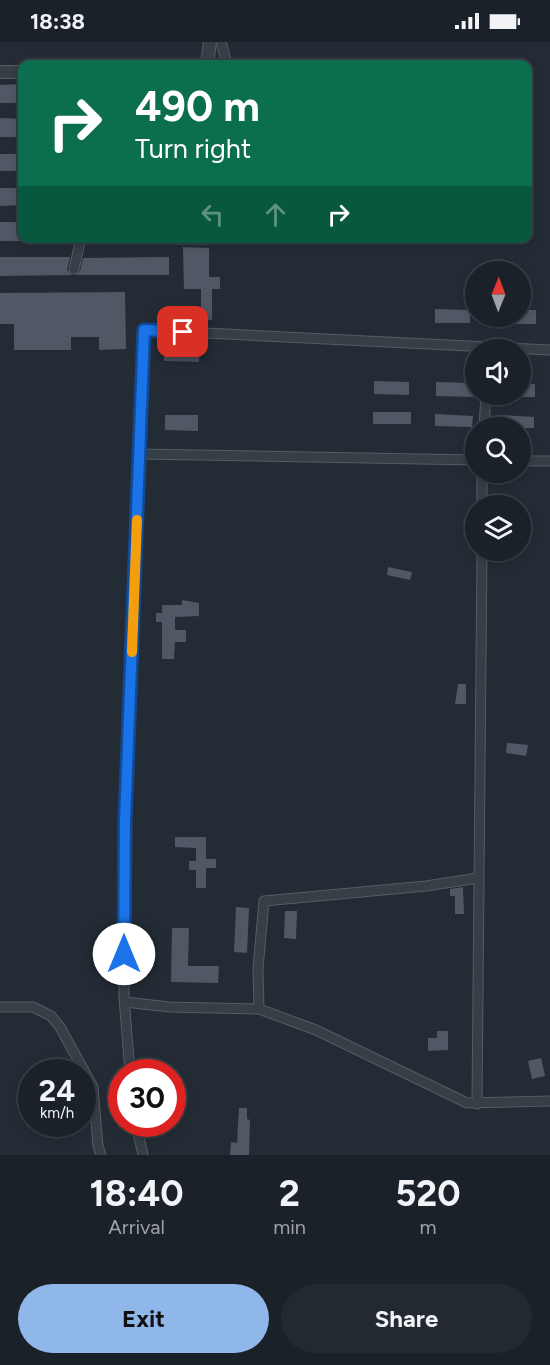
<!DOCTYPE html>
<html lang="en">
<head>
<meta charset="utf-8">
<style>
	:root { --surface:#1a2128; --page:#232930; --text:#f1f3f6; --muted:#9fa3a8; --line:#383e45; --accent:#8fb7e9 }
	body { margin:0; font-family:Figtree,sans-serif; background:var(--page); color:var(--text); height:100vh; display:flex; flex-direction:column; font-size:22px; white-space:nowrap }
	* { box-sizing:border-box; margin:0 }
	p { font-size:20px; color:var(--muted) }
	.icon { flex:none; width:33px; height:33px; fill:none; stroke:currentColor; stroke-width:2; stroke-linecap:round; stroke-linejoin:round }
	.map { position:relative; height:1113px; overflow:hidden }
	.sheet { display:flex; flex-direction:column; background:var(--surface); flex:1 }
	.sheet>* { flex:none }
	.guide { position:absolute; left:18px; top:18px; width:514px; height:183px; border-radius:12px; box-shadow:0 3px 9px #0003,0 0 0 2px var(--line); background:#0b6e4f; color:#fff; overflow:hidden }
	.needle { width:39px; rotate:1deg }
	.controls { position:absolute; left:465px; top:219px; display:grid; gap:12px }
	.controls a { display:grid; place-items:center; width:66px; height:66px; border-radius:50%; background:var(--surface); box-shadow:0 3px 9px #0003,0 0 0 2px var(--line); font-size:30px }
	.speed { position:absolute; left:18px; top:1017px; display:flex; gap:12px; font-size:30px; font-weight:700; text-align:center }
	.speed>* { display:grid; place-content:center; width:78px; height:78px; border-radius:50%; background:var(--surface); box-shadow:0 3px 9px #0003,0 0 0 2px var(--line); line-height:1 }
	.speed small { font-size:15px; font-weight:400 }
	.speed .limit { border:9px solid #d22; background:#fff; color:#111 }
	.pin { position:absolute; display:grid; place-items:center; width:51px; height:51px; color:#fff; margin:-26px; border-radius:12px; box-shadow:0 3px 9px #0006 }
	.me { position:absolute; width:66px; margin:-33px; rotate:0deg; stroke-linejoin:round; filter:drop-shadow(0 0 4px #0008) }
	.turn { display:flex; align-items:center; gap:21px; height:126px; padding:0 18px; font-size:27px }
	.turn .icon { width:78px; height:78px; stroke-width:2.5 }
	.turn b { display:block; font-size:42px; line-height:51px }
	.lanes { display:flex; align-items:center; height:57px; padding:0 18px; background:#0003; justify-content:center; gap:30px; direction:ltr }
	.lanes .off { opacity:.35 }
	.eta { display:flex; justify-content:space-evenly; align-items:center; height:102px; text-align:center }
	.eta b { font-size:36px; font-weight:700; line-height:42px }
	.button { display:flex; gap:12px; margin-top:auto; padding:12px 18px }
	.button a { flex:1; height:69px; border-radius:36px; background:var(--accent); color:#111; font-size:24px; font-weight:700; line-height:69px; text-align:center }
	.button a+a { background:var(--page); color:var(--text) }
	.status { display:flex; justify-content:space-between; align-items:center; height:42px; padding:0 30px; background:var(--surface); direction:ltr }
	.status svg { height:16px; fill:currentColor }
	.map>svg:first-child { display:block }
</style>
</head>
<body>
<div class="status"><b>18:38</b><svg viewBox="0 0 49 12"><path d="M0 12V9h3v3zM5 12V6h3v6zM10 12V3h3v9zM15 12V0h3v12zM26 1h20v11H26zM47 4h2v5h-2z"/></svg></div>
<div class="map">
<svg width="550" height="1113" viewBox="0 0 550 1113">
	<rect width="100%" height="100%" fill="#232c35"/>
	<g fill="#4f5864">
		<polygon points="22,42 22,61 0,61 0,43"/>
		<polygon points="0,76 22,77 22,95 0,95"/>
		<rect x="0" y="112" width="22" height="17"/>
		<polygon points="0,146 22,146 22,163 0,164"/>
		<rect x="0" y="180" width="22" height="19"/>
		<polygon points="183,205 209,206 209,235 220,235 220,247 212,247 212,278 181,277 181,265 201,265 201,247 184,247"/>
		<polygon points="0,215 70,215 67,228 72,233 0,234"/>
		<polygon points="169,215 169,233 76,233 80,229 83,216"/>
		<polygon points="125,250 126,307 99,308 99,295 71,295 71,308 14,308 14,282 0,282 0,251"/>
		<polygon points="435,267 470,268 470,281 435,281"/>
		<polygon points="520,268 536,268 536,282 502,282 502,274 520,274"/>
		<polygon points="164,303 200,303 199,320 164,319"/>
		<polygon points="374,339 409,340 409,353 374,352"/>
		<polygon points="436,340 473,341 473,355 436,354"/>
		<rect x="520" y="342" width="15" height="13"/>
		<rect x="373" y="370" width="38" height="12"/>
		<polygon points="435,372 473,374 472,385 435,384"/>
		<polygon points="165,373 198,373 198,389 165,388"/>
		<polygon points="500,373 534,375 534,386 499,386"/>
		<polygon points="388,525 412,530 410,538 387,533"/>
		<polygon points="182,558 199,561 199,574 175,575 175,588 186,588 186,600 175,600 174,617 162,617 162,580 156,580 156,571 162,571 162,563 182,563"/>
		<polygon points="458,642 466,642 466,662 455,662"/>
		<polygon points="507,701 528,703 526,714 506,711"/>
		<polygon points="175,795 206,795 206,817 216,817 216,826 206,826 206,846 196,846 196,828 189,828 189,819 196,819 196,806 175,805"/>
		<polygon points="463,845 464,872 455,872 455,854 450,854 450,847"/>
		<polygon points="236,865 249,866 247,911 234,910"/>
		<polygon points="285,869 297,869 296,897 284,896"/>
		<polygon points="172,886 189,886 188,924 219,924 218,941 171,940"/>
		<polygon points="437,989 448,989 448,1008 428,1009 428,996 437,996"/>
		<polygon points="541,1016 545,1034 532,1037 528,1019"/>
		<polygon points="239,1066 247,1066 247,1077 250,1078 249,1113 230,1113 231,1100 237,1101"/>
	</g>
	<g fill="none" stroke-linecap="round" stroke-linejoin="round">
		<g stroke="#545c64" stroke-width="11">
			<g id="minor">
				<polyline points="221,0 227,22"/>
				<polyline points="74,227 81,196"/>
				<polyline points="484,386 486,352"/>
				<polyline points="140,412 476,418"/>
				<polyline points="520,419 550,419"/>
				<polyline points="482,464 482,430"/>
				<polyline points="125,960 169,965 259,967 316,988 467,1061 550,1059"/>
				<polyline points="0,965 33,965 51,974 60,985 93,1045 98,1104 101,1113"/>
				<polyline points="259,967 258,927 264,859 426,844 478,836"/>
				<polyline points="130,1030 124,956 125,779 144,288 550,308"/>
				<polyline points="477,1062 482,508"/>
				<polyline points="136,1082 143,1113"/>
			</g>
		</g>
		<g stroke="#545c64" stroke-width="14">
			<g id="tertiary">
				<polyline points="207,22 210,0"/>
				<polyline points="0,30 22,30"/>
			</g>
		</g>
		<use href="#minor" stroke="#363e46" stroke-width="9"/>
		<use href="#tertiary" stroke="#363e46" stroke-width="12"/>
	</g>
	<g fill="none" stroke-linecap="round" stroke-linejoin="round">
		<g stroke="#114b97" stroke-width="15">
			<polyline id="route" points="124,912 125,779 144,288 183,290"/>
		</g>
		<use href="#route" stroke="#1a73e8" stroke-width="10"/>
		<polyline stroke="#f59e0b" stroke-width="10" points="132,610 137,478"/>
	</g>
</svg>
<div class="controls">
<a><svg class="needle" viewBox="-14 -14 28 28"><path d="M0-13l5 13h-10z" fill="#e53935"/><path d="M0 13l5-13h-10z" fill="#9fa3a8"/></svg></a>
<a><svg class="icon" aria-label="sound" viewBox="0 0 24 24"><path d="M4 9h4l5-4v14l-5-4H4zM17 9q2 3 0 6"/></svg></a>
<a><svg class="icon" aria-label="search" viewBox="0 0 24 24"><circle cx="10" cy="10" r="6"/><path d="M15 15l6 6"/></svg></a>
<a><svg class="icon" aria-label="layers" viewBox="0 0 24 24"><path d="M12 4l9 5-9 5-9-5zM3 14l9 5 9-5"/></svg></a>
</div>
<div class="speed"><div>24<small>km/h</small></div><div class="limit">30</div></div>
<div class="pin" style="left:183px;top:290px;background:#d93025"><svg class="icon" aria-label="arrive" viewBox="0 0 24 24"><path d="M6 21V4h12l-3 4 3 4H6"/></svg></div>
<svg class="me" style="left:124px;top:912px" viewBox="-20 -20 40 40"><circle r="19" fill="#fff"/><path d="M0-13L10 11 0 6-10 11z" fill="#1a73e8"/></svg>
<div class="guide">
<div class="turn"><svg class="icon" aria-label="right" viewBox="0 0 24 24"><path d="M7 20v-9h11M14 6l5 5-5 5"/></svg><div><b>490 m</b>Turn right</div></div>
<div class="lanes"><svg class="icon off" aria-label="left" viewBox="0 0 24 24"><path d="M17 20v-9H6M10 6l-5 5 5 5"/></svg><svg class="icon off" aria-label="ahead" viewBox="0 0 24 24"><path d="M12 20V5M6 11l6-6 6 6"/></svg><svg class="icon" aria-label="right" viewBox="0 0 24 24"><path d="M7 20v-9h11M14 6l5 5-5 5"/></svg></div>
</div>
</div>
<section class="sheet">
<div class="eta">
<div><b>18:40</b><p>Arrival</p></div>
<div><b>2</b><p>min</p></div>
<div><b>520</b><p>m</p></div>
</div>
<div class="button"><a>Exit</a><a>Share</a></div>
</section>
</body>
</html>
